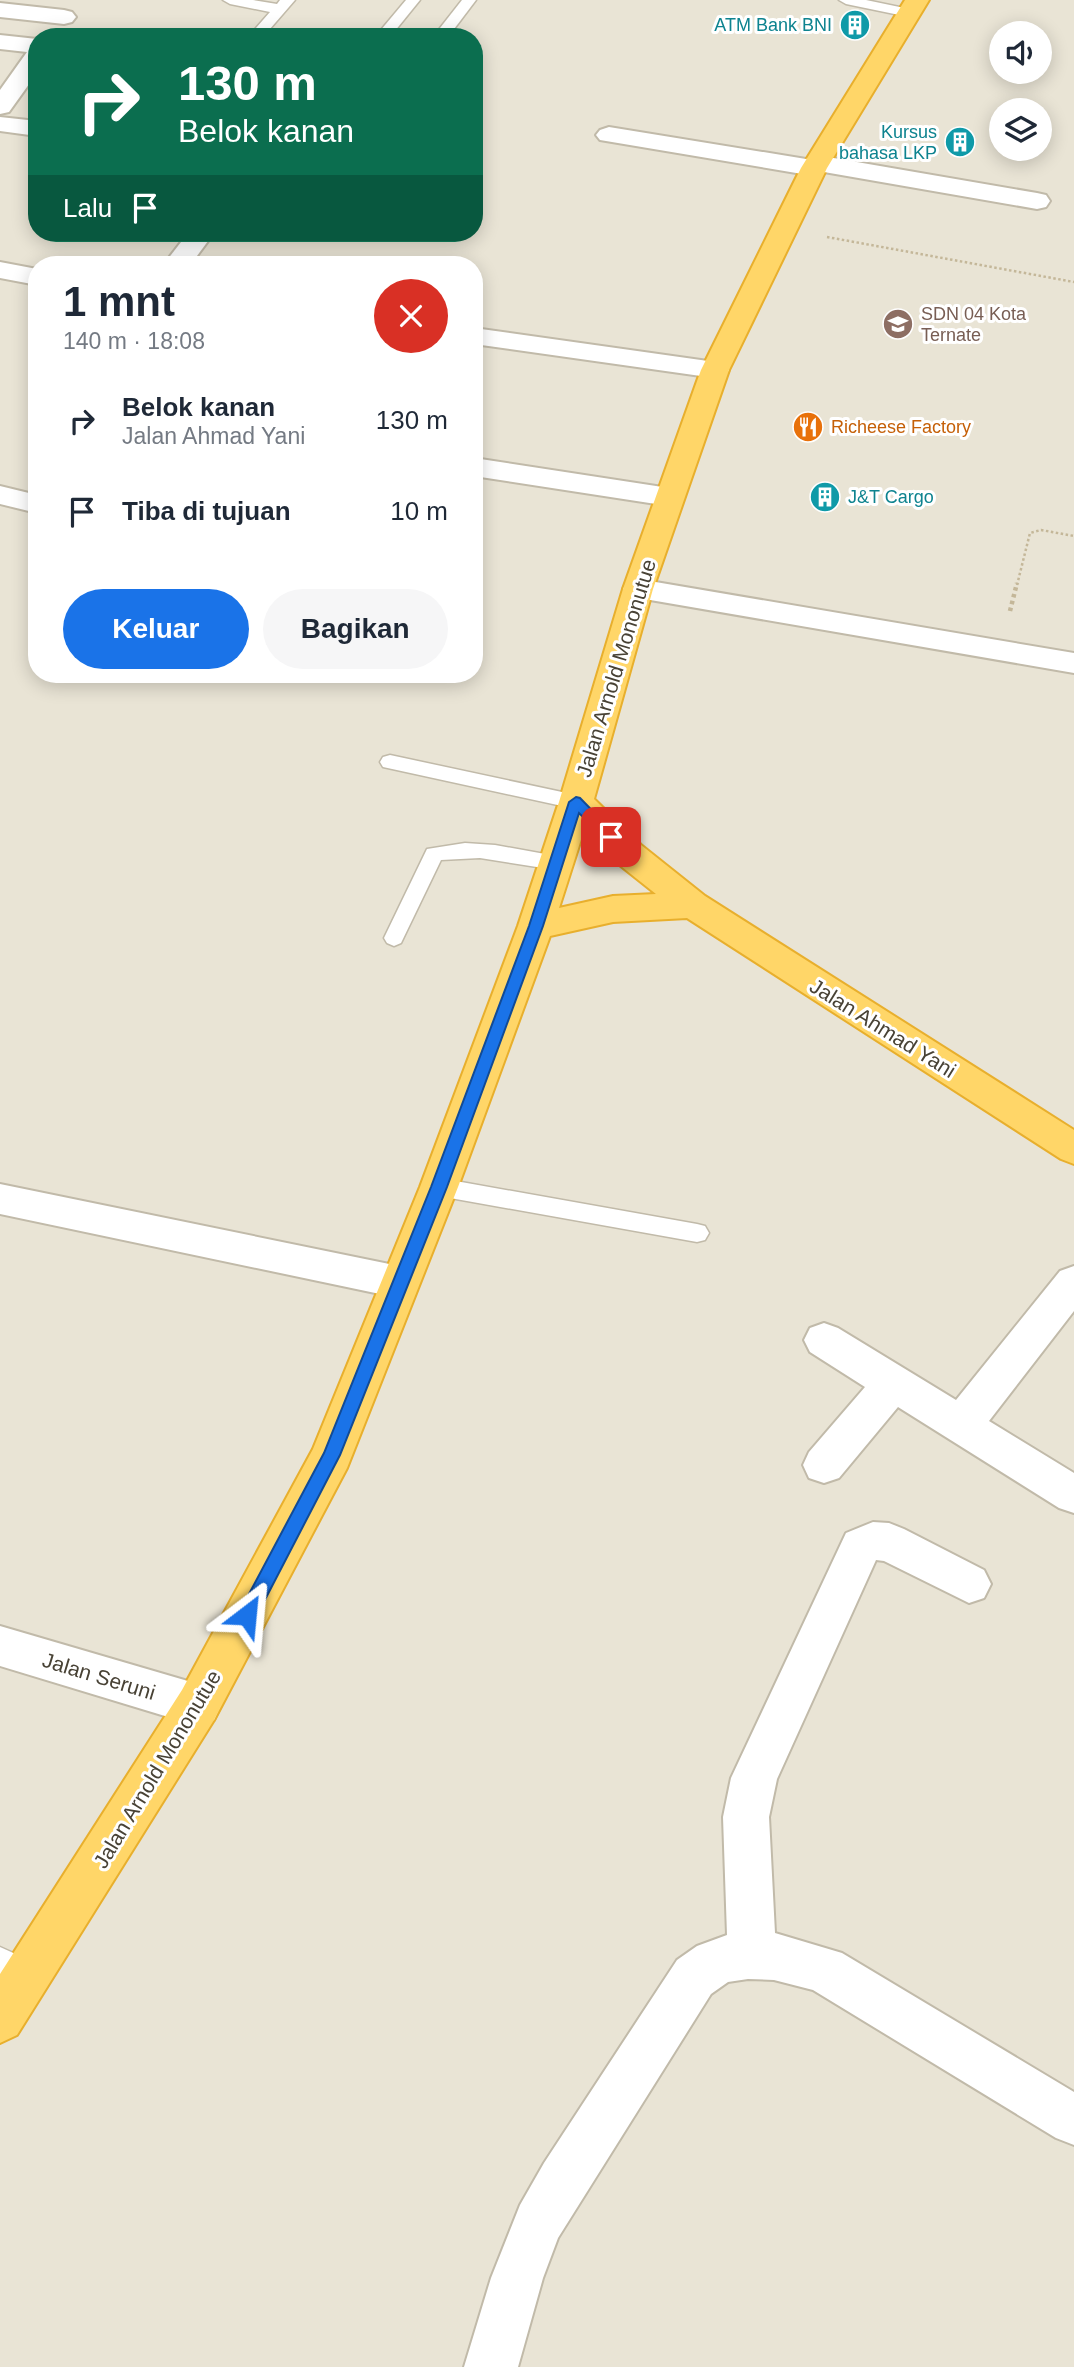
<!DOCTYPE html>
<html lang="id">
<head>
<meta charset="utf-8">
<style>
	:root { --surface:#fff; --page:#f6f6f7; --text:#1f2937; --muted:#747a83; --accent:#1a73e8 }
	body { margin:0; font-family:Arial,sans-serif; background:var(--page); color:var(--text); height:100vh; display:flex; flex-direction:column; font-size:26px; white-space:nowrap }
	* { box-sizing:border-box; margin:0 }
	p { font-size:23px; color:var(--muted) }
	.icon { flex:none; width:38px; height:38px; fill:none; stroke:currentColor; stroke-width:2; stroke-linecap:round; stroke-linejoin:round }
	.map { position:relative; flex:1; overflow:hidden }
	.panel { position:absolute; left:28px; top:256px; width:455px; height:427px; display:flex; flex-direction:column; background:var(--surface); border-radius:28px; box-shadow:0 4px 18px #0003 }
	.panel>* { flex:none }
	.banner { position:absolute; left:28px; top:28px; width:455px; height:214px; border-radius:28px; box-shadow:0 4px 18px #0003; background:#0b6e4f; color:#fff; overflow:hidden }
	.buttons { position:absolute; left:989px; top:21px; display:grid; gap:14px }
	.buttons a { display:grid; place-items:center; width:63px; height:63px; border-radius:50%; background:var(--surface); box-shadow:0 4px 18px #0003; font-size:35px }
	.pin { position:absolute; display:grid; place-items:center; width:60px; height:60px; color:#fff; margin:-30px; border-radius:14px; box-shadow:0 4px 10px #0006 }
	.me { position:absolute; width:77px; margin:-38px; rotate:29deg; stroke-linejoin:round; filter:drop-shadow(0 0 5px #0008) }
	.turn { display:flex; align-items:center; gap:24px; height:147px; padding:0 35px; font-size:32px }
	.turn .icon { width:91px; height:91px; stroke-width:2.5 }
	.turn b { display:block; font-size:49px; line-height:60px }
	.then { display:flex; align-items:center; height:66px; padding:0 35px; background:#0003; gap:14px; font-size:26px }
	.round { display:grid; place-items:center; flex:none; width:74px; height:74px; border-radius:37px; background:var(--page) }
	.headline { display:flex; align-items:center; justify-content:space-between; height:119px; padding:0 35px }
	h1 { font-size:42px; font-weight:700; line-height:52px }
	.cta { display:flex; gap:14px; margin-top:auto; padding:14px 35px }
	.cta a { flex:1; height:80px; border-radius:42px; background:var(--accent); color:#fff; font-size:28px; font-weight:700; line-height:80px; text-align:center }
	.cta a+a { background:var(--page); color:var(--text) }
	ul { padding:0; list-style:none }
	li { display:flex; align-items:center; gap:21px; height:91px; padding:0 35px }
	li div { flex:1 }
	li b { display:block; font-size:26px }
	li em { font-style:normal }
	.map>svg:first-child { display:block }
</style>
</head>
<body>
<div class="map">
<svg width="1074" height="2367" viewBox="0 0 1074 2367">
	<rect width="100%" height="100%" fill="#f5f1e7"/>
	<path fill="#e9e4d5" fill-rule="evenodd" d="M 0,0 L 1074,0 L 1074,2367 L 0,2367 ZM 1001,33 L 1040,33 L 1040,72 L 1001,72 ZM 37,37 L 474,37 L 474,233 L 37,233 ZM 1001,110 L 1040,110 L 1040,149 L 1001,149 ZM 37,264 L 474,264 L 474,674 L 37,674 Z"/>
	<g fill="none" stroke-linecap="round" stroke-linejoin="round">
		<g stroke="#c1baa9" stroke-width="3">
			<g id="lane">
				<polygon points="223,0 253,0 277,4 280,0 295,0 263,37 248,37 270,12 230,4"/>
				<polygon points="406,0 420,0 390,37 375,37"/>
				<polygon points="462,0 476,0 448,37 433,37"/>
				<polygon points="839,0 866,0 914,10 916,13 909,17 846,4"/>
				<polygon points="390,755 576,795 583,797 586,802 583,807 576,809 383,767 380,762 383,757"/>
				<polygon points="465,843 495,845 556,856 563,858 566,863 563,868 556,870 480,858 441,860 401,943 394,946 387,943 384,938 427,849"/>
				<polygon points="439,1178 697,1224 705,1226 709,1233 705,1240 697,1242 439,1196 431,1193 428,1187 431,1181"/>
				<polygon points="0,1947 40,1965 44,1975 40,1985 30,1989 0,1976"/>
			</g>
		</g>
		<g stroke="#c1baa9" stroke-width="4">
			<g id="street">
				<polygon points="0,3 64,10 72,12 76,17 72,22 64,24 0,17"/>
				<polygon points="0,35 37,39 37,73 9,112 0,114 0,90 27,52 0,49"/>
				<polygon points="0,117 37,121 37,136 0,131"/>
				<polygon points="609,127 806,159 816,155 1037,193 1046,195 1050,201 1046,207 1037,209 824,172 814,176 600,140 596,135 600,130"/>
				<polygon points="188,233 214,233 191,264 164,264"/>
				<polygon points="0,262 37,269 37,285 0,278"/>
				<polygon points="474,328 715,362 725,364 729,370 725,376 715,378 474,344"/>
				<polygon points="474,458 669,488 680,491 684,497 680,503 669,506 474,476"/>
				<polygon points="0,486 37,495 37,513 0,504"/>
				<polygon points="638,579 1074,653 1074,673 627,596 623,589 627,582"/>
				<polygon points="0,1184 399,1266 413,1271 419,1282 413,1293 399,1298 0,1214"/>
				<polygon points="1074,1266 1074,1311 989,1421 1074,1473 1074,1513 1059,1508 898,1407 839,1478 824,1483 809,1478 803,1465 809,1452 865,1387 810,1352 804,1340 810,1328 824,1323 838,1328 956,1400 1060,1271"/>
				<polygon points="873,1522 889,1523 904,1529 984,1570 991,1584 984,1598 969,1603 884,1561 876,1560 777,1779 769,1817 775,1933 842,1953 1074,2092 1074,2145 1056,2138 813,1990 774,1980 748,1979 728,1982 711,1994 558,2238 543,2278 518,2367 464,2367 491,2278 520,2205 544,2163 677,1960 697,1946 727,1935 723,1817 731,1778 846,1533"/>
				<polygon points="0,1626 198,1684 214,1690 221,1705 214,1720 198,1726 0,1666"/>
			</g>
		</g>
		<g stroke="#e8af2d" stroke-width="4">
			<path id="highway" d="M 905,0 L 929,0 L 827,168 L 729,370 L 653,589 L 594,799 L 641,845 L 705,896 L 1074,1130 L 1074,1164 L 1061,1159 L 687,918 L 613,922 L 550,936 L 458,1187 L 347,1468 L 214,1720 L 17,2035 L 0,2043 L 0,1974 L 182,1690 L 313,1449 L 420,1187 L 518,926 L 559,802 L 623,589 L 701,370 L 801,168 ZM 584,830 L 617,863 L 656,894 L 613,896 L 559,908 Z"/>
		</g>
		<g stroke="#c4b799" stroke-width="2.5" stroke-dasharray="2.5 2.5" stroke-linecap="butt">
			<polyline points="827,237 1074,282"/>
			<polyline points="1017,585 1030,533 1041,530 1074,536"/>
		</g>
		<polyline stroke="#c4b799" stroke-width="4.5" stroke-dasharray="3.5 3.5" stroke-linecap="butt" points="1010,611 1017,583"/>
		<use href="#lane" fill="#fff" fill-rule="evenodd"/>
		<use href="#street" fill="#fff" fill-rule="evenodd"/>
		<use href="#highway" fill="#ffd668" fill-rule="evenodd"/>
	</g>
	<polygon fill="#1a73e8" stroke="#114b97" stroke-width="2" points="576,797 580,798 618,837 616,840 606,840 579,813 543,926 447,1187 340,1455 254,1621 247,1623 241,1621 238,1615 241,1609 324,1453 431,1187 529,926 569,802"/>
	<defs>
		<g id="building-disc" transform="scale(1.575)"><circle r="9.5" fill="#0f9aa8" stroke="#fff"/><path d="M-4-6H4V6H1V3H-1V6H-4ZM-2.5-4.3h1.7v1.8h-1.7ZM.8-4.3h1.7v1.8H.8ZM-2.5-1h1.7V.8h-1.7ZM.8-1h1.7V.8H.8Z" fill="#fff"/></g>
		<g id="school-disc" transform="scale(1.575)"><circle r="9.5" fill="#8d6e63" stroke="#fff"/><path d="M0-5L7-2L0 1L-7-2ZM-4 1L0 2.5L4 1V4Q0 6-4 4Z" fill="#fff"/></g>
		<g id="restaurant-disc" transform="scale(1.575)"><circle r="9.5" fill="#e8710a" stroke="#fff"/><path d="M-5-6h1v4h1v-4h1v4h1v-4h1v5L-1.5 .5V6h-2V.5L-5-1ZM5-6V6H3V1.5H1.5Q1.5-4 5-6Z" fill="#fff"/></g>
	</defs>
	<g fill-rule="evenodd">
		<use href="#building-disc" x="855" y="25"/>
		<use href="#building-disc" x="960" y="142"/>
		<use href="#school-disc" x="898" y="324"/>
		<use href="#restaurant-disc" x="808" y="427"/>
		<use href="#building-disc" x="825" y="497"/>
	</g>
	<g text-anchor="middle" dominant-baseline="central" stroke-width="6" stroke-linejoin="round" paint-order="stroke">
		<g font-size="18" fill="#0d838f" stroke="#fff" text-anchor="end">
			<text x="832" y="25">ATM Bank BNI</text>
			<text x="937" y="132">Kursus<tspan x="937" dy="21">bahasa LKP</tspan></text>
			<text x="848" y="497" text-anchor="start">J&amp;T Cargo</text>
		</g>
		<g font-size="18" fill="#785e54" stroke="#fff" text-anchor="start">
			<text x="921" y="314">SDN 04 Kota<tspan x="921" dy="21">Ternate</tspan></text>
		</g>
		<g font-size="18" fill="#c56008" stroke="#fff" text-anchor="start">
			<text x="831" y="427">Richeese Factory</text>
		</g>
		<g font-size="21" fill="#484235" stroke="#fff">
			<text transform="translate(616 668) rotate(-73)">Jalan Arnold Mononutue</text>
			<text transform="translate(883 1028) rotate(32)">Jalan Ahmad Yani</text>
			<text transform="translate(99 1676) rotate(17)">Jalan Seruni</text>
			<text transform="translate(157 1769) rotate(-59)">Jalan Arnold Mononutue</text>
		</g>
	</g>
</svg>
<div class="buttons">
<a><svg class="icon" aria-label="sound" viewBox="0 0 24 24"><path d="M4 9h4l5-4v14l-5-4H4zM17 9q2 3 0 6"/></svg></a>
<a><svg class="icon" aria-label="layers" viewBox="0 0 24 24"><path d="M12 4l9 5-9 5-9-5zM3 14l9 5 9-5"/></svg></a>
</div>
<div class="pin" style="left:611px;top:837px;background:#d93025"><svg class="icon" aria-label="arrive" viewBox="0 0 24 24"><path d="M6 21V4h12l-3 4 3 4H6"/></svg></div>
<svg class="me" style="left:247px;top:1615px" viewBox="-20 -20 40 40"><path d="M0-17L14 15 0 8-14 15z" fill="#1a73e8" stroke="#fff" stroke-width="4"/></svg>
<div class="banner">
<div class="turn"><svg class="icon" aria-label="right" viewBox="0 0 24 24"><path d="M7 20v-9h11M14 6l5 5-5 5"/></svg><div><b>130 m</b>Belok kanan</div></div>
<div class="then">Lalu<svg class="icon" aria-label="arrive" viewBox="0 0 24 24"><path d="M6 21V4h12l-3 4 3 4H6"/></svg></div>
</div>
<section class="panel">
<div class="headline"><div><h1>1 mnt</h1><p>140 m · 18:08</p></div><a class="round" style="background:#d93025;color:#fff"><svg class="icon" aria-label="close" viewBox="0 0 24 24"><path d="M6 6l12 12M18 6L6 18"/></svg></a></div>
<ul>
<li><svg class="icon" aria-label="right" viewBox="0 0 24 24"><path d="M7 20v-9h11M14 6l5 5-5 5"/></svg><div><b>Belok kanan</b><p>Jalan Ahmad Yani</p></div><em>130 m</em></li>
<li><svg class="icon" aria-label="arrive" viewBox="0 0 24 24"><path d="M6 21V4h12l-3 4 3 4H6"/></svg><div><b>Tiba di tujuan</b></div><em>10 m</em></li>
</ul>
<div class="cta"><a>Keluar</a><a>Bagikan</a></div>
</section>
</div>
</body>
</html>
